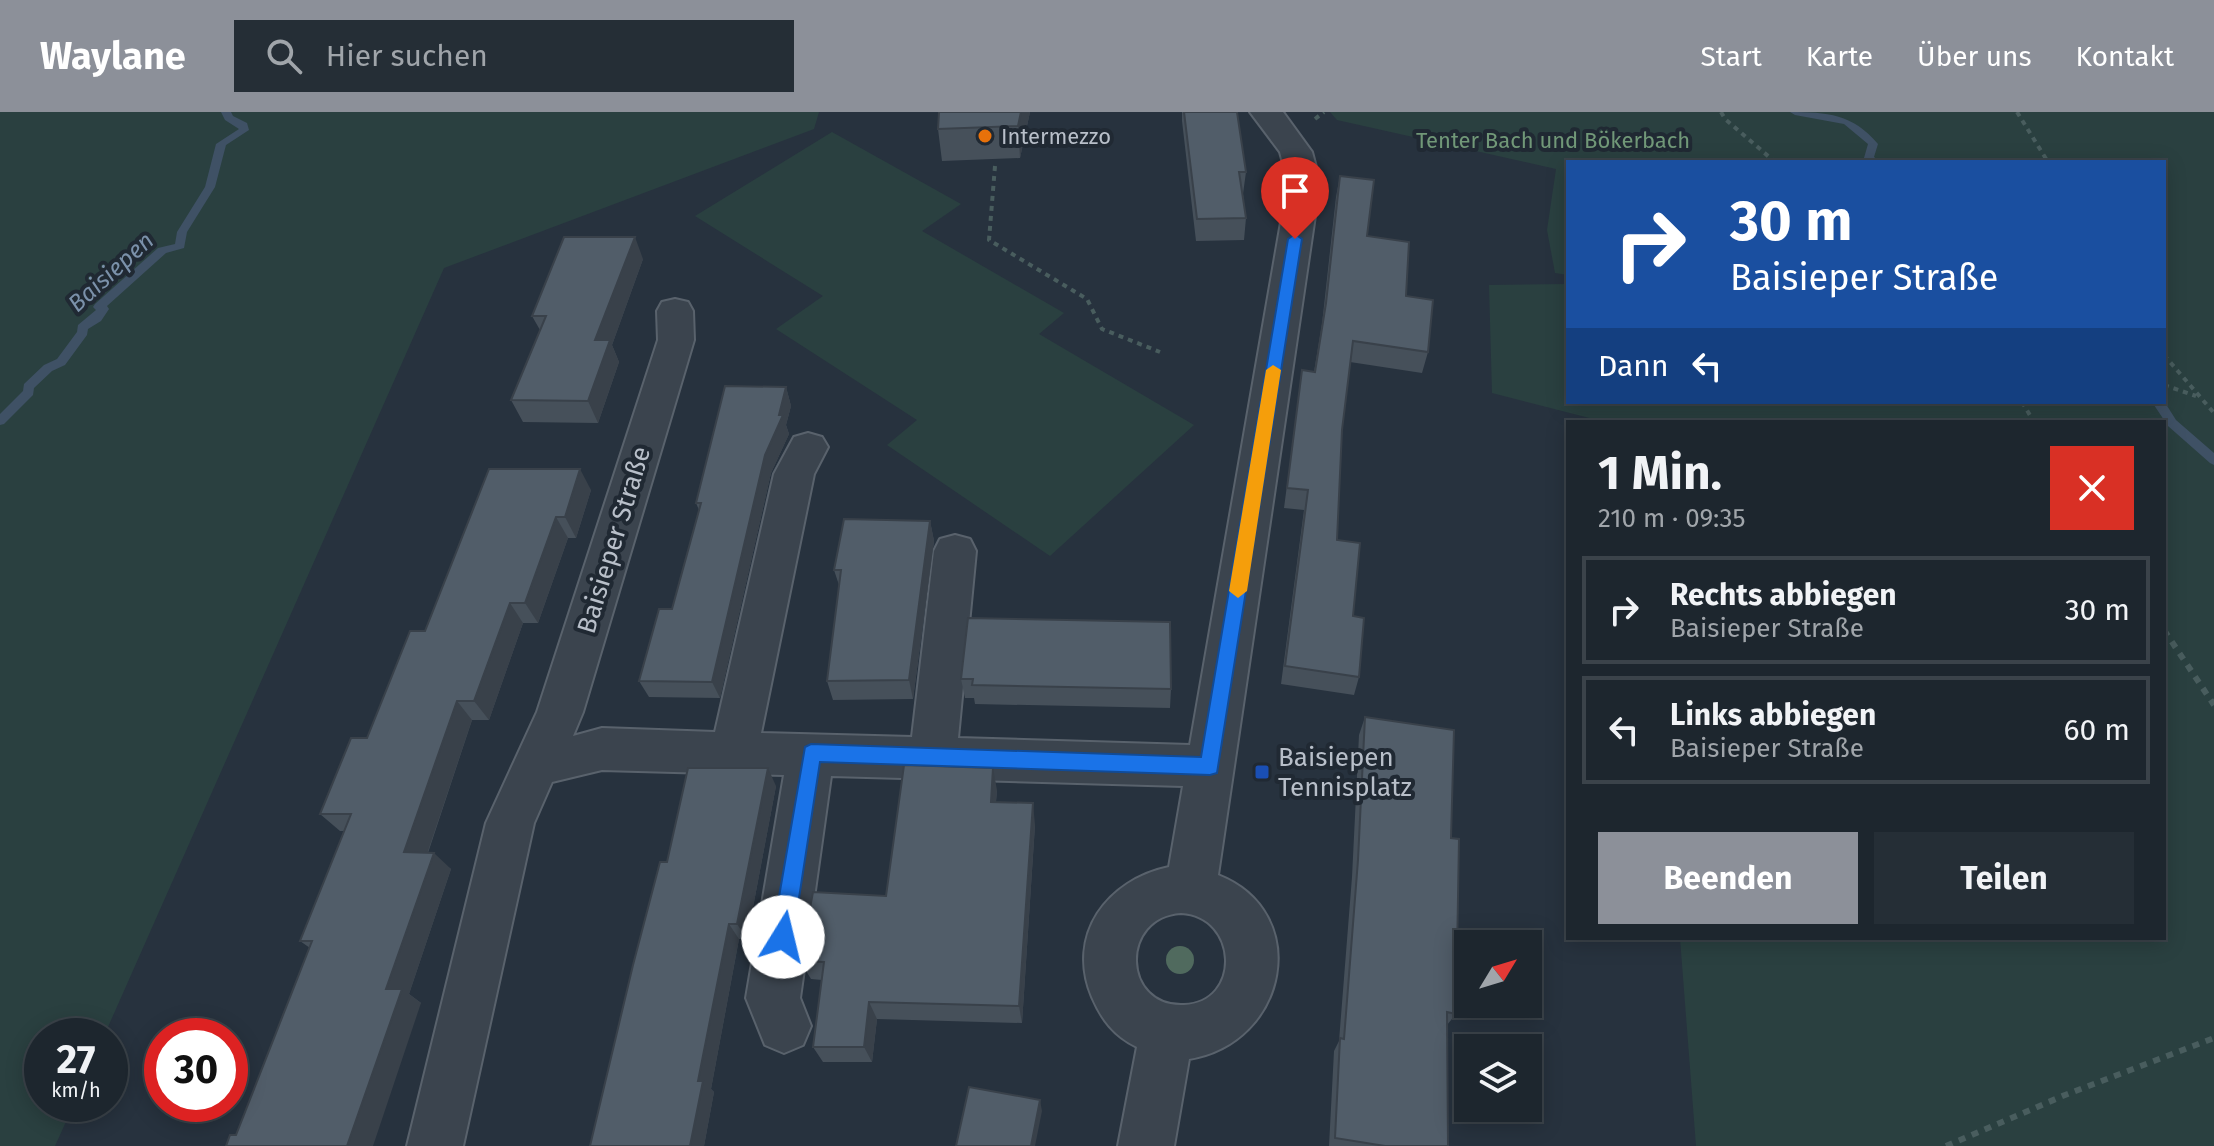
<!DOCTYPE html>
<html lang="de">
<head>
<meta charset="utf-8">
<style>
	:root { --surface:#1d262e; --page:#252e36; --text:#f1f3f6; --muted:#a0a5aa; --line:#3b434a; --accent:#8c9099 }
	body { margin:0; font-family:"Fira Sans",sans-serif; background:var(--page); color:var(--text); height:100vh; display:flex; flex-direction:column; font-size:30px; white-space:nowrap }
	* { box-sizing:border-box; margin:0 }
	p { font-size:26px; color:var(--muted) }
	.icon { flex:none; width:44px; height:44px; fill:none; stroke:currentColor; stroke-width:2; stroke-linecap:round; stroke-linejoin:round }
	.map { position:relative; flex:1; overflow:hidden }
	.drawer { position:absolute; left:1566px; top:308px; width:600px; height:520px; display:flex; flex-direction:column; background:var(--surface); border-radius:0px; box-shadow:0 4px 20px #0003,0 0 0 2px var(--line) }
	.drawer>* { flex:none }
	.guide { position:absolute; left:1566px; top:48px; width:600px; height:244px; border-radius:0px; box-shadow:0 4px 20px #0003,0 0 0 2px var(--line); background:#1a4fa0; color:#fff; overflow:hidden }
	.needle { width:52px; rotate:52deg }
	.tools { position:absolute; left:1454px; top:818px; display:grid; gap:16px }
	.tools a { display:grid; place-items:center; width:88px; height:88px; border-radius:0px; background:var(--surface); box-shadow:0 4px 20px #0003,0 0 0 2px var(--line); font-size:40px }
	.speed { position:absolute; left:24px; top:906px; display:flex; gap:16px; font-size:40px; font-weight:700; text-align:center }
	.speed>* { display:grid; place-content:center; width:104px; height:104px; border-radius:50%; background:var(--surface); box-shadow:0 4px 20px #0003,0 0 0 2px var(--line); line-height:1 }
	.speed small { font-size:20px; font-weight:400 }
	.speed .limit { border:12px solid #d22; background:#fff; color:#111 }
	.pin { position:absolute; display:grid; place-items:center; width:68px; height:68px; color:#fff; margin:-82px -34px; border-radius:50% 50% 50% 0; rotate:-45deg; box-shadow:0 0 8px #0007 }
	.pin .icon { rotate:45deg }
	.me { position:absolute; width:88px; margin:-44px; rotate:9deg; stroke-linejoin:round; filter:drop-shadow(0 0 6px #0008) }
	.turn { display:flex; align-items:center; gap:28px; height:168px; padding:0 32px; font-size:36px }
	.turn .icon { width:104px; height:104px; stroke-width:2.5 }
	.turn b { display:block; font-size:56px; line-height:68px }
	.then { display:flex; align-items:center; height:76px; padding:0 32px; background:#0003; gap:16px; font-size:30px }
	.round { display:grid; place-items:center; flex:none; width:84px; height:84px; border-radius:0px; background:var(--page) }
	.headline { display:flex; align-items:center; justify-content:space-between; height:136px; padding:0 32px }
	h1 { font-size:48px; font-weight:700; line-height:60px }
	.cta { display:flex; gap:16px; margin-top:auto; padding:16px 32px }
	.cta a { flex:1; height:92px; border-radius:0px; background:var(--accent); color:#fff; font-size:32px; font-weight:700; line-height:92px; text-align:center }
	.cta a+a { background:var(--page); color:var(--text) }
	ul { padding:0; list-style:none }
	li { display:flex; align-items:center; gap:24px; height:108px; margin:0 16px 12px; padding:0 16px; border:4px solid var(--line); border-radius:0px }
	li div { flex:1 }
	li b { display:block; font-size:30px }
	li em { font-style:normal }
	header { display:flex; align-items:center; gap:48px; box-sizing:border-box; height:112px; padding:0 40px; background:var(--accent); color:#fff }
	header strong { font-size:38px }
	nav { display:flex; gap:44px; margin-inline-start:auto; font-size:28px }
	.search { width:560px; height:72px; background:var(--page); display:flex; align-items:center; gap:20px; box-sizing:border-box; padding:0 28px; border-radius:0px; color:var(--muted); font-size:30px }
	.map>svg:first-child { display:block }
</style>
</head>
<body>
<header>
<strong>Waylane</strong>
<div class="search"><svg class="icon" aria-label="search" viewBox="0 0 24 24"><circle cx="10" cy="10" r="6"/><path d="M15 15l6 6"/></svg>Hier suchen</div>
<nav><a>Start</a><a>Karte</a><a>Über uns</a><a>Kontakt</a></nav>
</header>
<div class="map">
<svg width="2214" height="1034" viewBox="0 0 2214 1034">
	<rect width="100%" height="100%" fill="#27323e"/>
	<g fill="#2a4040">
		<polygon points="0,0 819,0 814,17 444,156 104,924 42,924 42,992 74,992 55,1034 0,1034"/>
		<polygon points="1330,0 2214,0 2214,1034 1696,1034 1680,826 2164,826 2164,310 1605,310 1492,281 1489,173 1568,172 1568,290 2164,290 2164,50 1568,50 1568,163 1555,161 1547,118 1556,57 1337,8"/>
		<polygon points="832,20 961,92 922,119 1064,201 1039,222 1194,313 1050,444 887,333 917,308 776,217 823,184 695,104"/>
	</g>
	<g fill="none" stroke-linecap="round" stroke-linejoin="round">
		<g fill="#3f5165" fill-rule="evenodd">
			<polygon points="221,0 231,0 233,4 247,11 249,18 226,33 215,75 187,120 184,136 166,141 107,194 109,197 101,209 88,217 87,223 65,253 52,259 34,276 33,283 4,312 0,313 0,302 23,279 24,272 44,253 57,247 77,220 78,213 96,198 93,195 95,192 158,136 175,132 177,120 205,75 216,32 239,17 225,8"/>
			<path d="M 1790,0 C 1827,0 1853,2 1878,32 L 1874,45 L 1880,50 L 1865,48 L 1864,46 L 1868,32 L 1844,12 L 1795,3 Z"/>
			<polygon points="2164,289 2176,308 2214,341 2214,353 2210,351 2168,314 2152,290"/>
		</g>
		<g stroke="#59626c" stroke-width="4">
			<path id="minor" d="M 1250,0 L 1283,0 L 1312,40 L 1320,70 L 1218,763 C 1313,800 1288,931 1189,947 L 1174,1034 L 1118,1034 L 1137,935 C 1114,924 1102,908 1092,885 C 1066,823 1107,768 1169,755 L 1183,674 L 831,664 L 800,886 L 811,914 L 803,933 L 784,941 L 765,933 L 746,886 L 784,663 L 602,658 L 552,670 L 534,711 L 463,1034 L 407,1034 L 486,711 L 537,600 L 658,228 L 657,199 L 662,190 L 675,187 L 688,190 L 693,199 L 694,228 L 583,600 L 573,624 L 602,616 L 715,620 L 774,362 L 794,325 L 808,321 L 822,325 L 828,335 L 814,362 L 761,621 L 912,625 L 934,439 L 940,427 L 955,423 L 970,427 L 976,439 L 958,626 L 1190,633 L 1288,70 L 1280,40 ZM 1181,801 C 1239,804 1242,891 1184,893 C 1122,896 1119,805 1181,801 Z"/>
		</g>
		<g stroke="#495d5e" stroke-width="4" stroke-dasharray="5 5" stroke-linecap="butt">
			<polyline points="1721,0 1725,7 1775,50"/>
			<polyline points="2017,0 2048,50"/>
			<polyline points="1315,7 1324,0"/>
			<polyline points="995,54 989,128 1087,187 1102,217 1160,240"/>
			<polyline points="2164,243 2214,301"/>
			<polyline points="2164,273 2196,284"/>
			<polyline points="2022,290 2034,310"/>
		</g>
		<g stroke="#495d5e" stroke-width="6" stroke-dasharray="7 7" stroke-linecap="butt">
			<polyline points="2164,518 2214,593"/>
			<polyline points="1946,1034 2065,983 2214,926"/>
		</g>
		<use href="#minor" fill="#3b444e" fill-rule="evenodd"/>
	</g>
	<circle fill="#506a5e" cx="1180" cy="848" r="14"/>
	<g fill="#46505a">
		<polygon points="939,0 1030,0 1020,46 942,49 938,17"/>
		<polygon points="1182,0 1237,0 1246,60 1243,82 1246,106 1244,128 1196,129 1182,9"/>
		<polygon points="1340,64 1367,124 1406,184 1428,240 1422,261 1350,250 1342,318 1337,428 1353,504 1359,565 1354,583 1281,572 1304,398 1284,396 1302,258 1314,260 1322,212 1336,85"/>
		<polygon points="643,147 612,233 619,250 598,311 523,310 511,288 540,218 532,204"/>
		<polygon points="786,275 791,294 786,313 789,322 771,361 720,586 649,585 639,569 672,497 699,398 696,391"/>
		<polygon points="489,357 591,378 576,426 568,426 538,511 523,511 489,608 472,608 428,741 451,757 409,882 421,891 236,1023 310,836 300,829 344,719 340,719 320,702 367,626 425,519"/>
		<polygon points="930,409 934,429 913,587 833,588 827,569 839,473 834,458"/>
		<polygon points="968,506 1171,577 1170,596 975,592 974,586 965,586 961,567"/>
		<polygon points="1365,605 1451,726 1456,902 1447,913 1448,1034 1329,1034 1334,939 1339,929 1352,765 1359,623"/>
		<polygon points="776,674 747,827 739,827 711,977 714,980 704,1034 590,1034 667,750"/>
		<polygon points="997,678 996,690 1035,713 1022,911 877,907 872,950 823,950 813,935 822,868 811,867 800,849 886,784"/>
	</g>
	<g fill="#39414a">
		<polygon points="1021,0 1030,0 1020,46 1018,14"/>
		<polygon points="635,125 643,147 612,233 619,250 598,311 588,289 595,228"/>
		<polygon points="786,275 791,294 786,313 789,322 771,361 720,586 712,570 765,343"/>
		<polygon points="580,357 591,378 576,426 565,405"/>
		<polygon points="556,405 568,426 538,511 525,491"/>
		<polygon points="930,409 934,429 913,587 909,568"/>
		<polygon points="510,491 523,511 489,608 474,589"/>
		<polygon points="457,589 472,608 422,757 404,740"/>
		<polygon points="768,656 776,674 747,827 737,812"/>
		<polygon points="993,656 997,678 994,711 991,690"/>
		<polygon points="1033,691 1035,713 1022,911 1019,894"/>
		<polygon points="434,741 451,757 409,882 421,891 373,1034 347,1034 386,877"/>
		<polygon points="729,812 739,827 711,977 714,980 704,1034 690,1034 698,969"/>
		<polygon points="869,890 877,907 872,950 864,935"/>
		<polygon points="1040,988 1042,999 1035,1034 1031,1034"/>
	</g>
	<g fill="#515d69" stroke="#39414a" stroke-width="2">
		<polygon points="939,0 1021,0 1018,14 938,17"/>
		<polygon points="1184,0 1237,0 1246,60 1239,60 1246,106 1197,107"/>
		<polygon points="1340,64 1374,68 1367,124 1409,130 1406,184 1433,188 1428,240 1353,229 1342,318 1337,428 1360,431 1353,504 1364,506 1359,565 1285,554 1308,378 1287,376 1302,258 1315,260 1326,191"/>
		<polygon points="564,125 635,125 595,228 610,228 588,289 511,288 546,204 532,204"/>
		<polygon points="725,274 786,275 779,303 783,303 765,343 712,570 639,569 659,497 672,497 701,391 696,391"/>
		<polygon points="489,357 580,357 565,405 556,405 525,491 510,491 474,589 457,589 404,740 434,741 386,877 402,877 347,1034 226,1034 230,1023 236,1023 312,829 300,829 351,702 320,702 351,626 367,626 410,519 425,519"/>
		<polygon points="844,407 930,409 909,568 827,569 841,458 834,458"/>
		<polygon points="968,506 1170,510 1171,577 972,573 973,567 961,567"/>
		<polygon points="1365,605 1454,618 1451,726 1459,727 1456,902 1447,900 1448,1034 1385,1034 1335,1026 1340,926 1344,927 1358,748"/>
		<polygon points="904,653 993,656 991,690 1033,691 1019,894 869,890 864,935 813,935 824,850 800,849 813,780 886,784"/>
		<polygon points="688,656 768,656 737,812 729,812 698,969 703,969 690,1034 590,1034 633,853 660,750 667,750"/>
		<polygon points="969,975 1040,988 1031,1034 956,1034"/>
	</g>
	<polygon fill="#1a73e8" stroke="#114b97" stroke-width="2" points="1295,122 1302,127 1217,661 1210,663 820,650 793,825 790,832 783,835 775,832 772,825 805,635 811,632 1201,645 1288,127"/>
	<polygon fill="#f59e0b" points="1273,253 1281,258 1247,479 1238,486 1229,479 1266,258"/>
	<circle fill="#e8710a" stroke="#202933" stroke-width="3" cx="985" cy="24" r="8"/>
	<rect fill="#1a4fb4" stroke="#202933" stroke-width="3" x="1254" y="652" width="16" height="16" rx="4"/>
	<g text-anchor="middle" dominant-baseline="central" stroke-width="8" stroke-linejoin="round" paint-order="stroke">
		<g font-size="22" fill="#b8bfc9" stroke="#202933" text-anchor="start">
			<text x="1001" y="24">Intermezzo</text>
		</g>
		<g font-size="22" fill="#719878" stroke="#202933">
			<text x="1553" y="28">Tenter Bach und Bökerbach</text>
		</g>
		<g font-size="24" font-style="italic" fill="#7b91aa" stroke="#202933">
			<text transform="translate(111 160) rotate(-42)">Baisiepen</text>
		</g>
		<g font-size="26" fill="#b8bfc9" stroke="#202933">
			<text transform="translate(614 428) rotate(-73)">Baisieper Straße</text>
		</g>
		<g font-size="26" fill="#b8bfc9" stroke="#202933" text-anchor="start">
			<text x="1278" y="645">Baisiepen<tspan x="1278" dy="30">Tennisplatz</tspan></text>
		</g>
	</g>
</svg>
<div class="tools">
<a><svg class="needle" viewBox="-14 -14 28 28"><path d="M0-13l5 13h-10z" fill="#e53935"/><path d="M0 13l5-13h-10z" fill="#a0a5aa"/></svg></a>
<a><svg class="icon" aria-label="layers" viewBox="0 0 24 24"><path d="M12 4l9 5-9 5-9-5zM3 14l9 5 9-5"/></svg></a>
</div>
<div class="speed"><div>27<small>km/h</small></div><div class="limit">30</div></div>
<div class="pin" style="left:1295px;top:127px;background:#d93025"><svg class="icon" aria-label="arrive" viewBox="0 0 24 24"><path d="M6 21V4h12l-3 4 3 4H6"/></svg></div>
<svg class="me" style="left:783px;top:825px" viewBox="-20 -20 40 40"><circle r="19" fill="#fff"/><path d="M0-13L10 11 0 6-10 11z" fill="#1a73e8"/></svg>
<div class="guide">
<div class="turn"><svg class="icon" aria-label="right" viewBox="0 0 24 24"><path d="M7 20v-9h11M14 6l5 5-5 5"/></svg><div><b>30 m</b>Baisieper Straße</div></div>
<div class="then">Dann<svg class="icon" aria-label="left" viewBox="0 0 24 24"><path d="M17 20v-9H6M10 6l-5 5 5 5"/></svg></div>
</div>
<section class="drawer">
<div class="headline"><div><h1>1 Min.</h1><p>210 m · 09:35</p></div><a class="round" style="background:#d93025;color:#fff"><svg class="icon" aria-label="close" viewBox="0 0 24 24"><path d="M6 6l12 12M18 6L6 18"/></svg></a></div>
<ul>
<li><svg class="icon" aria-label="right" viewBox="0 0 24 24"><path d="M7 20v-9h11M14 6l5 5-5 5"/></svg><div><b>Rechts abbiegen</b><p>Baisieper Straße</p></div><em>30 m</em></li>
<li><svg class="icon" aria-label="left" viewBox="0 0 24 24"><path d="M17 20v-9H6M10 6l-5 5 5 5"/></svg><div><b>Links abbiegen</b><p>Baisieper Straße</p></div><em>60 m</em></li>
</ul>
<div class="cta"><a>Beenden</a><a>Teilen</a></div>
</section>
</div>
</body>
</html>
